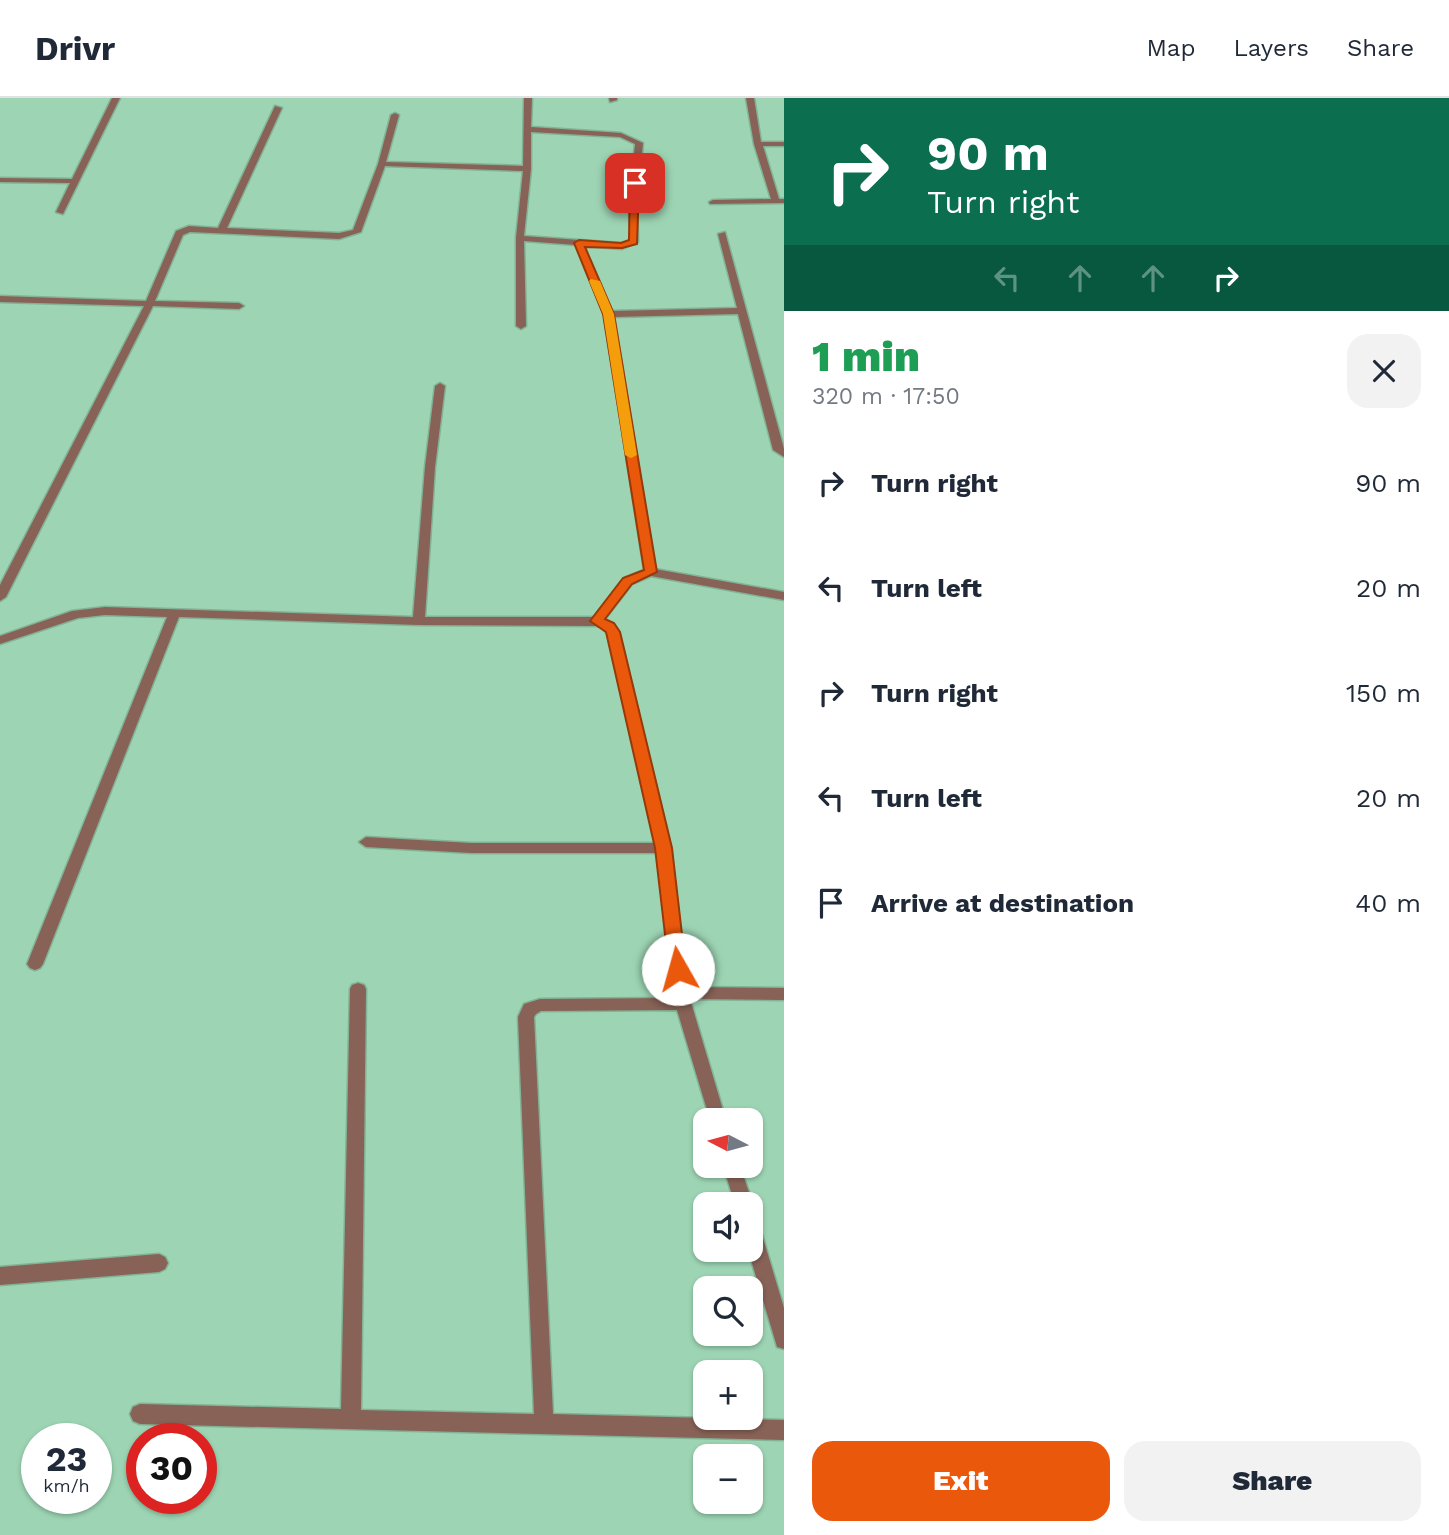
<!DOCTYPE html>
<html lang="en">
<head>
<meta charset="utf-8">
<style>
	:root { --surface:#fff; --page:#f2f2f3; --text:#1f2937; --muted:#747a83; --line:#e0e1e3; --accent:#ea580c }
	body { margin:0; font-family:"Work Sans",sans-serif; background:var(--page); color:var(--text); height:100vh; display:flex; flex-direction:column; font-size:26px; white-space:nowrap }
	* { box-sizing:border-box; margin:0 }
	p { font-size:23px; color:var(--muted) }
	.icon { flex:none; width:38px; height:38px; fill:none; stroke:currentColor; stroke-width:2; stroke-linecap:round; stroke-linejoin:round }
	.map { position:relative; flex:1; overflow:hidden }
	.side { display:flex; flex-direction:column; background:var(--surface); width:665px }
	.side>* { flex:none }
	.banner { background:#0b6e4f; color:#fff; overflow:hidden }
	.needle { width:46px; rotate:276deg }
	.buttons { position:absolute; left:693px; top:1010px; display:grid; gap:14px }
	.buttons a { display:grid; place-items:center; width:70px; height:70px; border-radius:14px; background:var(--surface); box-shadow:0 2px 5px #0004; font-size:35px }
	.speed { position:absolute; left:21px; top:1325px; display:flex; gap:14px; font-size:35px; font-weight:700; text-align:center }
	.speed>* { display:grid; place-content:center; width:91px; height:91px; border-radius:50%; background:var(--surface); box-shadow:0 2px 5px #0004; line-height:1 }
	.speed small { font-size:18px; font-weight:400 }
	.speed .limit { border:10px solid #d22; background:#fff; color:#111 }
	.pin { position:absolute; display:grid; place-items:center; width:60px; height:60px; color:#fff; margin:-30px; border-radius:14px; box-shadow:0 4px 10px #0006 }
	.me { position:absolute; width:77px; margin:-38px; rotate:353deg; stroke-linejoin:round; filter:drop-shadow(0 0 5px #0008) }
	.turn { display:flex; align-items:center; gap:24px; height:147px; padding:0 28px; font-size:32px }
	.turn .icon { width:91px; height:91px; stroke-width:2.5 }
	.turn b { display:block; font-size:49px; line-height:60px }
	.lanes { display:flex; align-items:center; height:66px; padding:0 28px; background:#0003; justify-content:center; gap:35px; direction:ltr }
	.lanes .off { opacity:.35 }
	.round { display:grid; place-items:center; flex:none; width:74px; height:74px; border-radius:21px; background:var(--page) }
	.headline { display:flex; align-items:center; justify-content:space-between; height:119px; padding:0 28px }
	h1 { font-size:42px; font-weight:800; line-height:52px; color:#1e9e55 }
	.button { display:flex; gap:14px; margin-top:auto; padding:14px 28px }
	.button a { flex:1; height:80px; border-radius:21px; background:var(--accent); color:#fff; font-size:28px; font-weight:800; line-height:80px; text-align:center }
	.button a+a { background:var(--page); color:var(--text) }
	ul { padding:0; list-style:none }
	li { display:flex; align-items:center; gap:21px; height:105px; padding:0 28px }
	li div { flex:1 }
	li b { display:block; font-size:26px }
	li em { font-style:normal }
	header { display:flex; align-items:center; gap:42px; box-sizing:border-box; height:98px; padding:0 35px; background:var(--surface); border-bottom:2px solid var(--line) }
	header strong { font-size:33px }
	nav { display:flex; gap:38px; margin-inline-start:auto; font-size:24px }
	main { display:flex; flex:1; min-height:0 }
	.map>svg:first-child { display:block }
</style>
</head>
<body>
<header>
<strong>Drivr</strong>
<nav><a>Map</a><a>Layers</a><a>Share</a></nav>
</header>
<main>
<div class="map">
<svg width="784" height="1437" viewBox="0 0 784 1437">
	<rect width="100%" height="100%" fill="#9dd5b4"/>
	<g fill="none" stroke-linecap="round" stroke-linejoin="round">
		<g stroke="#82b396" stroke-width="3">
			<g id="street">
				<polygon points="112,0 120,0 63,116 56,114 70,85 0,84 0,80 72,81"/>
				<path d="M 524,0 L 532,0 L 531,29 L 621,35 L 643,45 L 637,105 L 638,144 L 622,151 L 584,148 L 612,213 L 737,210 L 718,136 L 725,134 L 784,351 L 784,359 L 773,352 L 738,216 L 614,219 L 655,471 L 784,494 L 784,502 L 651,478 L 632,486 L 605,521 L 619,534 L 671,750 L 687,889 L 784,890 L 784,902 L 690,901 L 726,1022 L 710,1022 L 677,912 L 541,913 L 536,916 L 534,919 L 553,1316 L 784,1322 L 784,1342 L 140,1326 L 133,1323 L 130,1316 L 133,1309 L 140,1306 L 341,1311 L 350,891 L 352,887 L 358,885 L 364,887 L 366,891 L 361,1312 L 534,1316 L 518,919 L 524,906 L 540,901 L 674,900 L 657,755 L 471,755 L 366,749 L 359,744 L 366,739 L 471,745 L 656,745 L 607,535 L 600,528 L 419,527 L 179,519 L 43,866 L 40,870 L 35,872 L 30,870 L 27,866 L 167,519 L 105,517 L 78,520 L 0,546 L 0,538 L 72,513 L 105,509 L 413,519 L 425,369 L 435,288 L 440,285 L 445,288 L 435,369 L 425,519 L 594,519 L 624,480 L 644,472 L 604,216 L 576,147 L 524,143 L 526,228 L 521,231 L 516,228 L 516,140 L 523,73 L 385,68 L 361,134 L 339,141 L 190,134 L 183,137 L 155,203 L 239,205 L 244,208 L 239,211 L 153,208 L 6,499 L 0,503 L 0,487 L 144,208 L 0,204 L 0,198 L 146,203 L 176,133 L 189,128 L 218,130 L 275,8 L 282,10 L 227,130 L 339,135 L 353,132 L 378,66 L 391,17 L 395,15 L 399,17 L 386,64 L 523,68 ZM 531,34 L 620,39 L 635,46 L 629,105 L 630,143 L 621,145 L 524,138 L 531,71 Z"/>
				<polygon points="609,0 617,0 617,2 610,4"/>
				<polygon points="746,0 754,0 761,44 784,44 784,48 763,48 779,101 784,101 784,105 710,106 709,104 713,102 771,101 754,46"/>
				<polygon points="723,1068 740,1068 753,1106 751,1111 751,1106 735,1106"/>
				<polygon points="751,1122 757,1124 760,1130 784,1210 784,1251 777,1249 775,1242 748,1152 751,1152"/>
				<polygon points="159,1156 165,1159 168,1165 165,1171 159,1174 0,1187 0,1169"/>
			</g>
		</g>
		<use href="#street" fill="#886256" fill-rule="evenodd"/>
	</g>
	<polygon fill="#ea580c" stroke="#983908" stroke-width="2" points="635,82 639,85 637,146 622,150 585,149 614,216 657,474 632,486 605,521 614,525 620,534 672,750 686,871 684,876 671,876 669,871 655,750 606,534 590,523 623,480 644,472 603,216 574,145 579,142 621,145 629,142 630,85"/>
	<polygon fill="#f59e0b" points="591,181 600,183 614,216 637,357 631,360 625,357 603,216 589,183"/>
</svg>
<div class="buttons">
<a><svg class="needle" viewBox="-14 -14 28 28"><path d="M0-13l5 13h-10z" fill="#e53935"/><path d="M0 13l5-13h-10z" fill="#747a83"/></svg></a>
<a><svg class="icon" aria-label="sound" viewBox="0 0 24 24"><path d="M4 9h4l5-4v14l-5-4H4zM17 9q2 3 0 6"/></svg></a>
<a><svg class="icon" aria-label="search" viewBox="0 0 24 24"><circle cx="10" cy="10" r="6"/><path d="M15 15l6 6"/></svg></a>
<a>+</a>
<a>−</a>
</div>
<div class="speed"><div>23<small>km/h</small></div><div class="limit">30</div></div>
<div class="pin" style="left:635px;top:85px;background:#d93025"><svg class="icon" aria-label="arrive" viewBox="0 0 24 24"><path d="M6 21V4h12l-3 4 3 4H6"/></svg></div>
<svg class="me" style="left:678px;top:871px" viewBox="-20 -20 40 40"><circle r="19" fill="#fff"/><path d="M0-13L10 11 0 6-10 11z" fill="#ea580c"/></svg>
</div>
<section class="side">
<div class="banner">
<div class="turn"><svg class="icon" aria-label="right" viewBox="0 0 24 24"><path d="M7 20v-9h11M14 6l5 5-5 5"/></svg><div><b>90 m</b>Turn right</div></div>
<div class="lanes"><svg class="icon off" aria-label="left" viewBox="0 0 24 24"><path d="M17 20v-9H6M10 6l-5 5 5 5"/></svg><svg class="icon off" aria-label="ahead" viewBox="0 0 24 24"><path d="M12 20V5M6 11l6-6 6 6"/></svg><svg class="icon off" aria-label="ahead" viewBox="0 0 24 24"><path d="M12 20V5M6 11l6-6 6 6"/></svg><svg class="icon" aria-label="right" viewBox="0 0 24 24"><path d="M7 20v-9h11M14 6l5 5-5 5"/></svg></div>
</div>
<div class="headline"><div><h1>1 min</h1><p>320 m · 17:50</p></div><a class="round"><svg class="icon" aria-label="close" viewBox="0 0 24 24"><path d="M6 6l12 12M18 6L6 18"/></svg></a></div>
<ul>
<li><svg class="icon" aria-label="right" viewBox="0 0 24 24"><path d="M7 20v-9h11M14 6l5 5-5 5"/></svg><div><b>Turn right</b></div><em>90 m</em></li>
<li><svg class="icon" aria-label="left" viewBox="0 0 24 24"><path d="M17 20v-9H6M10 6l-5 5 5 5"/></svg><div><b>Turn left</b></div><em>20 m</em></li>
<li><svg class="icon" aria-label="right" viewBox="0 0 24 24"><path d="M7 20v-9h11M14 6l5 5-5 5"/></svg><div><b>Turn right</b></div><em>150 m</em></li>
<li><svg class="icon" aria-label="left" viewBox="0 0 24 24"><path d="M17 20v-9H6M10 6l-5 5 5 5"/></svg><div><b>Turn left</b></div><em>20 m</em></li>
<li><svg class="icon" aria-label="arrive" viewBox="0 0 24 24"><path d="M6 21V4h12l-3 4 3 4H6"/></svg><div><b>Arrive at destination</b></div><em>40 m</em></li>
</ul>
<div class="button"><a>Exit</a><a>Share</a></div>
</section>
</main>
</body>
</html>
